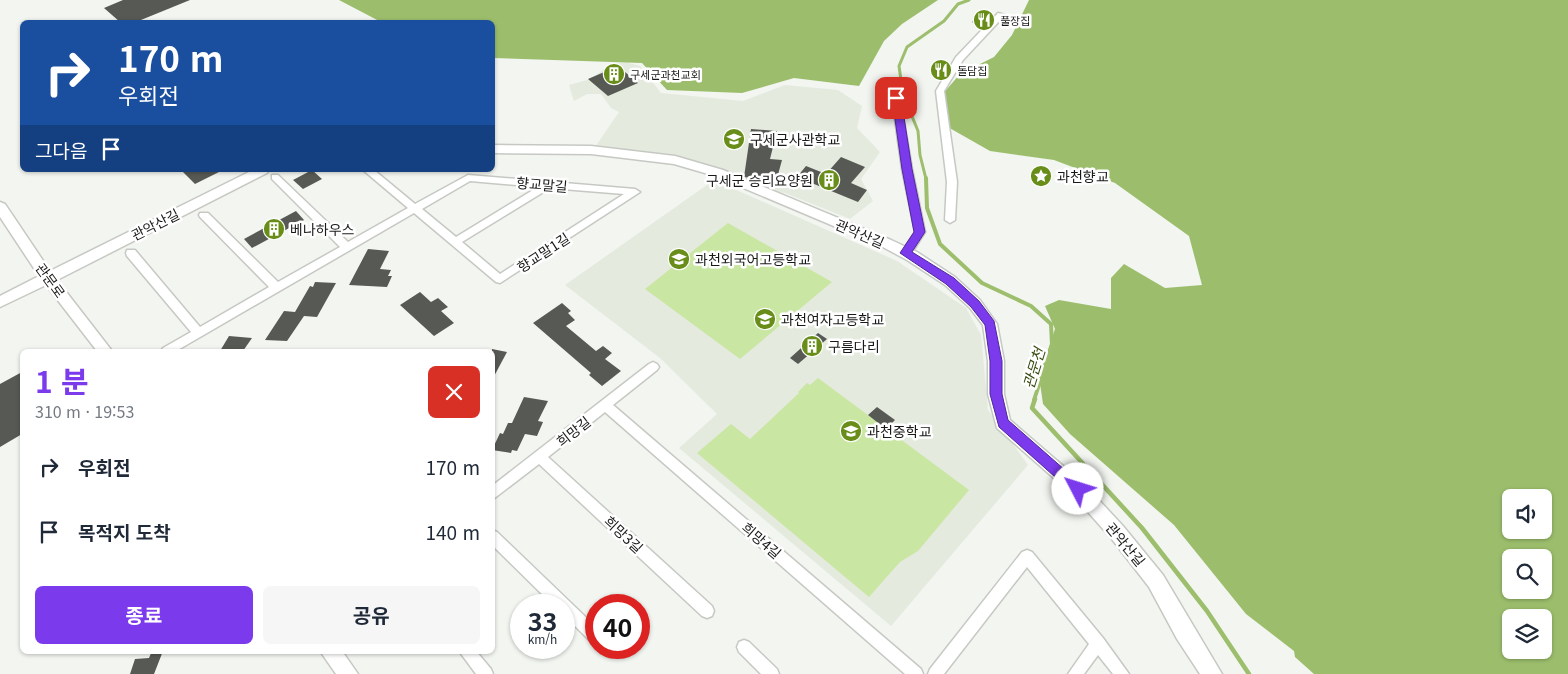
<!DOCTYPE html>
<html lang="ko">
<head>
<meta charset="utf-8">
<style>
	:root { --surface:#fff; --page:#f6f6f7; --text:#1f2937; --muted:#747a83; --accent:#7c3aed }
	body { margin:0; font-family:Georgia,"Noto Sans KR",serif; background:var(--page); color:var(--text); height:100vh; display:flex; flex-direction:column; font-size:19px; white-space:nowrap }
	* { box-sizing:border-box; margin:0 }
	p { font-size:16px; color:var(--muted) }
	.icon { flex:none; width:28px; height:28px; fill:none; stroke:currentColor; stroke-width:2; stroke-linecap:round; stroke-linejoin:round }
	.map { position:relative; flex:1; overflow:hidden }
	.sheet { position:absolute; left:20px; top:349px; width:475px; height:305px; display:flex; flex-direction:column; background:var(--surface); border-radius:8px; box-shadow:0 1px 4px #0004 }
	.sheet>* { flex:none }
	.guide { position:absolute; left:20px; top:20px; width:475px; height:152px; border-radius:8px; box-shadow:0 1px 4px #0004; background:#1a4fa0; color:#fff; overflow:hidden }
	.tools { position:absolute; left:1502px; top:489px; display:grid; gap:10px }
	.tools a { display:grid; place-items:center; width:50px; height:50px; border-radius:8px; background:var(--surface); box-shadow:0 1px 4px #0004; font-size:25px }
	.speed { position:absolute; left:510px; top:594px; display:flex; gap:10px; font-size:25px; font-weight:700; text-align:center }
	.speed>* { display:grid; place-content:center; width:65px; height:65px; border-radius:50%; background:var(--surface); box-shadow:0 1px 4px #0004; line-height:1 }
	.speed small { font-size:12px; font-weight:400 }
	.speed .limit { border:8px solid #d22; background:#fff; color:#111 }
	.pin { position:absolute; display:grid; place-items:center; width:42px; height:42px; color:#fff; margin:-21px; border-radius:10px; box-shadow:0 2px 8px #0006 }
	.me { position:absolute; width:55px; margin:-28px; rotate:310deg; stroke-linejoin:round; filter:drop-shadow(0 0 4px #0008) }
	.turn { display:flex; align-items:center; gap:18px; height:105px; padding:0 15px; font-size:22px }
	.turn .icon { width:65px; height:65px; stroke-width:2.5 }
	.turn b { display:block; font-size:35px; line-height:42px }
	.then { display:flex; align-items:center; height:48px; padding:0 15px; background:#0003; gap:10px; font-size:19px }
	.round { display:grid; place-items:center; flex:none; width:52px; height:52px; border-radius:8px; background:var(--page) }
	.summary { display:flex; align-items:center; justify-content:space-between; height:85px; padding:0 15px }
	h1 { font-size:30px; font-weight:700; line-height:38px; color:var(--accent) }
	.button { display:flex; gap:10px; margin-top:auto; padding:10px 15px }
	.button a { flex:1; height:58px; border-radius:8px; background:var(--accent); color:#fff; font-size:20px; font-weight:700; line-height:58px; text-align:center }
	.button a+a { background:var(--page); color:var(--text) }
	ul { padding:0; list-style:none }
	li { display:flex; align-items:center; gap:15px; height:65px; padding:0 15px }
	li div { flex:1 }
	li b { display:block; font-size:19px }
	li em { font-style:normal }
	.map>svg:first-child { display:block }
</style>
</head>
<body>
<div class="map">
<svg width="1568" height="674" viewBox="0 0 1568 674">
	<rect width="100%" height="100%" fill="#f2f5f0"/>
	<g fill="#e4eade">
		<polygon points="625,62 640,66 661,93 743,101 785,85 838,90 862,106 857,128 880,152 861,179 873,201 850,219 785,193 766,191 719,170 593,150 619,112 611,108 601,94 587,94 574,101 569,85 591,79 608,66"/>
		<polygon points="714,180 897,261 966,308 981,335 988,410 1028,465 891,626 679,448 717,414 660,358 565,285"/>
	</g>
	<g fill="#cae6a3">
		<polygon points="728,223 832,282 740,359 645,289"/>
		<polygon points="818,378 969,490 918,551 900,562 869,597 697,453 731,424 750,439 799,393 798,392 807,383 810,385"/>
	</g>
	<g fill="#9cbe6c" fill-rule="evenodd">
		<polygon points="339,0 938,0 902,24 884,41 859,86 794,78 742,93 667,90 642,63 493,58 492,22 381,22"/>
		<path d="M 1029,0 L 1568,0 L 1568,674 L 1314,674 L 1295,657 L 1294,651 L 1246,614 L 1174,525 L 1070,434 L 1043,404 L 1039,376 L 1055,329 L 1045,306 L 1059,300 L 1111,309 L 1111,278 L 1124,264 L 1165,288 L 1202,285 L 1189,236 L 1115,183 L 1054,160 L 990,151 L 946,126 L 940,97 L 960,74 L 994,57 L 1012,35 ZM 1511,498 L 1544,498 L 1544,530 L 1511,530 ZM 1511,558 L 1544,558 L 1544,590 L 1511,590 ZM 1511,618 L 1544,618 L 1544,650 L 1511,650 Z"/>
	</g>
	<g fill="none" stroke-linecap="round" stroke-linejoin="round">
		<polyline stroke="#9dbe6c" stroke-width="3" points="926,179 920,155 918,131 903,94 899,66 907,47 944,21 958,4 969,0"/>
		<polyline stroke="#9dbe6c" stroke-width="4" points="926,178 927,208 940,244 982,283 1031,306 1051,324 1052,345 1034,400"/>
		<polyline stroke="#9dbe6c" stroke-width="4.5" points="1035,399 1032,408 1142,528 1207,611 1249,674"/>
	</g>
	<g fill="#575954">
		<polygon points="123,0 190,0 136,22 120,22 104,8"/>
		<polygon points="985,12 993,16 982,27 972,22"/>
		<polygon points="618,66 638,83 608,96 588,79"/>
		<polygon points="751,129 777,131 770,159 782,160 776,182 744,177"/>
		<polygon points="841,157 865,167 851,183 867,190 858,202 797,177 806,166 826,174"/>
		<polygon points="181,170 223,170 195,184"/>
		<polygon points="312,170 322,179 303,189 293,180"/>
		<polygon points="296,211 304,220 252,248 244,239"/>
		<polygon points="368,249 389,251 380,269 391,270 388,276 392,276 387,287 349,285"/>
		<polygon points="315,282 336,283 317,317 304,316 287,341 265,340 284,311 295,312 310,286 313,287"/>
		<polygon points="420,292 431,302 438,298 448,307 441,311 454,323 434,336 400,305"/>
		<polygon points="562,303 571,311 568,313 575,320 566,326 596,351 603,346 612,353 605,359 621,371 602,386 589,375 591,373 533,323"/>
		<polygon points="818,333 827,339 812,352 798,364 790,358"/>
		<polygon points="229,336 252,338 243,351 220,351"/>
		<polygon points="492,349 507,352 492,380"/>
		<polygon points="22,372 22,434 0,447 0,384"/>
		<polygon points="524,397 548,401 538,421 543,422 537,436 525,434 517,451 512,450 511,453 492,450 500,433 503,434 508,423 512,423"/>
		<polygon points="877,407 895,420 886,429 868,415"/>
		<polygon points="152,651 163,651 154,674 130,674 135,659 149,658"/>
	</g>
	<g fill="none" stroke-linecap="round" stroke-linejoin="round">
		<g stroke="#c6c9c3" stroke-width="3">
			<g id="street">
				<polygon points="998,13 1005,15 963,60 944,91 957,182 955,220 950,223 945,220 947,182 936,91 956,57"/>
				<polygon points="896,95 900,98 912,169 925,232 910,256 906,257 901,253 915,232 902,169 892,98"/>
				<path d="M 363,170 L 374,170 L 415,204 L 468,175 L 635,189 L 640,192 L 500,283 L 496,282 L 414,213 L 176,351 L 161,351 L 163,348 L 191,332 L 127,256 L 126,253 L 127,250 L 135,250 L 200,327 L 269,287 L 200,217 L 199,215 L 200,213 L 208,213 L 278,282 L 340,247 L 272,179 L 272,175 L 278,175 L 348,242 L 408,208 ZM 470,181 L 538,187 L 456,237 L 422,209 ZM 550,188 L 624,194 L 500,274 L 462,242 Z"/>
				<polygon points="653,362 657,364 659,367 657,370 613,405 921,669 923,674 905,674 605,412 548,457 712,606 714,611 712,616 707,618 702,616 539,464 492,500 492,486 649,364"/>
				<polygon points="492,530 497,532 596,627 596,644 591,642 564,615 564,605 553,605 492,545"/>
				<polygon points="1027,550 1032,552 1103,638 1129,674 1113,674 1098,655 1084,674 1068,674 1089,644 1027,567 944,674 928,674 930,669 1022,552"/>
				<polygon points="744,640 749,642 777,669 779,674 761,674 739,652 737,647 739,642"/>
				<polygon points="599,648 615,648 616,650 614,655 609,657 601,653"/>
				<polygon points="459,651 476,651 491,669 493,674 476,674"/>
			</g>
		</g>
		<g stroke="#c6c9c3" stroke-width="3">
			<g id="secondary">
				<polygon points="492,145 591,146 675,156 723,170 891,240 917,252 955,277 980,300 997,324 1004,361 1004,394 1010,420 1084,484 1123,526 1163,575 1222,674 1200,674 1177,639 1149,587 1111,538 1072,494 997,428 988,394 988,361 983,325 970,308 945,285 907,260 881,246 715,176 674,164 591,154 492,153"/>
				<polygon points="253,170 269,170 267,173 57,280 112,351 97,351 46,285 0,307 0,296 39,276 0,217 0,202 5,204 50,271"/>
				<polygon points="320,651 342,651 358,674 336,674"/>
			</g>
		</g>
		<use href="#street" fill="#fff" fill-rule="evenodd"/>
		<use href="#secondary" fill="#fff" fill-rule="evenodd"/>
	</g>
	<polygon fill="#7c3aed" stroke="#51269a" points="896,95 901,98 912,169 925,232 912,252 954,278 979,301 994,321 1002,361 1002,394 1008,420 1082,485 1084,489 1082,493 1073,493 999,427 990,394 990,361 985,325 971,307 946,284 900,253 914,232 902,169 892,98"/>
	<defs>
		<g id="restaurant-disc" transform="scale(1.125)"><circle r="9.5" fill="#688e19" stroke="#fff"/><path d="M-5-6h1v4h1v-4h1v4h1v-4h1v5L-1.5 .5V6h-2V.5L-5-1ZM5-6V6H3V1.5H1.5Q1.5-4 5-6Z" fill="#fff"/></g>
		<g id="building-disc" transform="scale(1.125)"><circle r="9.5" fill="#688e19" stroke="#fff"/><path d="M-4-6H4V6H1V3H-1V6H-4ZM-2.5-4.3h1.7v1.8h-1.7ZM.8-4.3h1.7v1.8H.8ZM-2.5-1h1.7V.8h-1.7ZM.8-1h1.7V.8H.8Z" fill="#fff"/></g>
		<g id="university-disc" transform="scale(1.125)"><circle r="9.5" fill="#688e19" stroke="#fff"/><path d="M0-5L7-2L0 1L-7-2ZM-4 1L0 2.5L4 1V4Q0 6-4 4Z" fill="#fff"/></g>
		<g id="sight-disc" transform="scale(1.125)"><circle r="9.5" fill="#688e19" stroke="#fff"/><path d="M0-6L1.8-2.2L6-1.7L2.9 1.2L3.7 5.4L0 3.3L-3.7 5.4L-2.9 1.2L-6-1.7L-1.8-2.2Z" fill="#fff"/></g>
		<g id="school-disc" transform="scale(1.125)"><circle r="9.5" fill="#688e19" stroke="#fff"/><path d="M0-5L7-2L0 1L-7-2ZM-4 1L0 2.5L4 1V4Q0 6-4 4Z" fill="#fff"/></g>
	</defs>
	<g fill-rule="evenodd">
		<use href="#restaurant-disc" x="984" y="20"/>
		<use href="#restaurant-disc" x="941" y="70"/>
		<use href="#building-disc" x="614" y="74"/>
		<use href="#university-disc" x="734" y="139"/>
		<use href="#sight-disc" x="1041" y="176"/>
		<use href="#building-disc" x="829" y="180"/>
		<use href="#building-disc" x="274" y="229"/>
		<use href="#school-disc" x="679" y="259"/>
		<use href="#school-disc" x="765" y="319"/>
		<use href="#building-disc" x="812" y="346"/>
		<use href="#school-disc" x="851" y="431"/>
	</g>
	<g text-anchor="middle" dominant-baseline="central" stroke-width="5" stroke-linejoin="round" paint-order="stroke">
		<g font-size="11" fill="#191a18" stroke="#fff" text-anchor="start">
			<text x="1000" y="20">풀장집</text>
			<text x="957" y="70">돌담집</text>
			<text x="630" y="74">구세군과천교회</text>
		</g>
		<g font-size="14" fill="#191a18" stroke="#fff" text-anchor="start">
			<text x="750" y="139">구세군사관학교</text>
			<text x="1057" y="176">과천향교</text>
			<text x="813" y="180" text-anchor="end">구세군 승리요양원</text>
			<text x="290" y="229">베나하우스</text>
			<text x="695" y="259">과천외국어고등학교</text>
			<text x="781" y="319">과천여자고등학교</text>
			<text x="828" y="346">구름다리</text>
			<text x="867" y="431">과천중학교</text>
		</g>
		<g font-size="14" fill="#191a18" stroke="#fff">
			<text transform="translate(542 184) rotate(5)">향교말길</text>
			<text transform="translate(155 224) rotate(-27)">관악산길</text>
			<text transform="translate(860 233) rotate(23)">관악산길</text>
			<text transform="translate(543 252) rotate(-33)">향교말1길</text>
			<text transform="translate(51 280) rotate(54)">관문로</text>
			<text transform="translate(573 431) rotate(-38)">희망길</text>
			<text transform="translate(624 534) rotate(43)">희망3길</text>
			<text transform="translate(762 540) rotate(41)">희망4길</text>
			<text transform="translate(1126 544) rotate(50)">관악산길</text>
		</g>
		<g font-size="15" font-style="italic" fill="#354a0e" stroke="#fff">
			<text transform="translate(1033 368) rotate(-73)">관문천</text>
		</g>
	</g>
</svg>
<div class="tools">
<a><svg class="icon" aria-label="sound" viewBox="0 0 24 24"><path d="M4 9h4l5-4v14l-5-4H4zM17 9q2 3 0 6"/></svg></a>
<a><svg class="icon" aria-label="search" viewBox="0 0 24 24"><circle cx="10" cy="10" r="6"/><path d="M15 15l6 6"/></svg></a>
<a><svg class="icon" aria-label="layers" viewBox="0 0 24 24"><path d="M12 4l9 5-9 5-9-5zM3 14l9 5 9-5"/></svg></a>
</div>
<div class="speed"><div>33<small>km/h</small></div><div class="limit">40</div></div>
<div class="pin" style="left:896px;top:98px;background:#d93025"><svg class="icon" aria-label="arrive" viewBox="0 0 24 24"><path d="M6 21V4h12l-3 4 3 4H6"/></svg></div>
<svg class="me" style="left:1078px;top:489px" viewBox="-20 -20 40 40"><circle r="19" fill="#fff"/><path d="M0-13L10 11 0 6-10 11z" fill="#7c3aed"/></svg>
<div class="guide">
<div class="turn"><svg class="icon" aria-label="right" viewBox="0 0 24 24"><path d="M7 20v-9h11M14 6l5 5-5 5"/></svg><div><b>170 m</b>우회전</div></div>
<div class="then">그다음<svg class="icon" aria-label="arrive" viewBox="0 0 24 24"><path d="M6 21V4h12l-3 4 3 4H6"/></svg></div>
</div>
<section class="sheet">
<div class="summary"><div><h1>1 분</h1><p>310 m · 19:53</p></div><a class="round" style="background:#d93025;color:#fff"><svg class="icon" aria-label="close" viewBox="0 0 24 24"><path d="M6 6l12 12M18 6L6 18"/></svg></a></div>
<ul>
<li><svg class="icon" aria-label="right" viewBox="0 0 24 24"><path d="M7 20v-9h11M14 6l5 5-5 5"/></svg><div><b>우회전</b></div><em>170 m</em></li>
<li><svg class="icon" aria-label="arrive" viewBox="0 0 24 24"><path d="M6 21V4h12l-3 4 3 4H6"/></svg><div><b>목적지 도착</b></div><em>140 m</em></li>
</ul>
<div class="button"><a>종료</a><a>공유</a></div>
</section>
</div>
</body>
</html>
